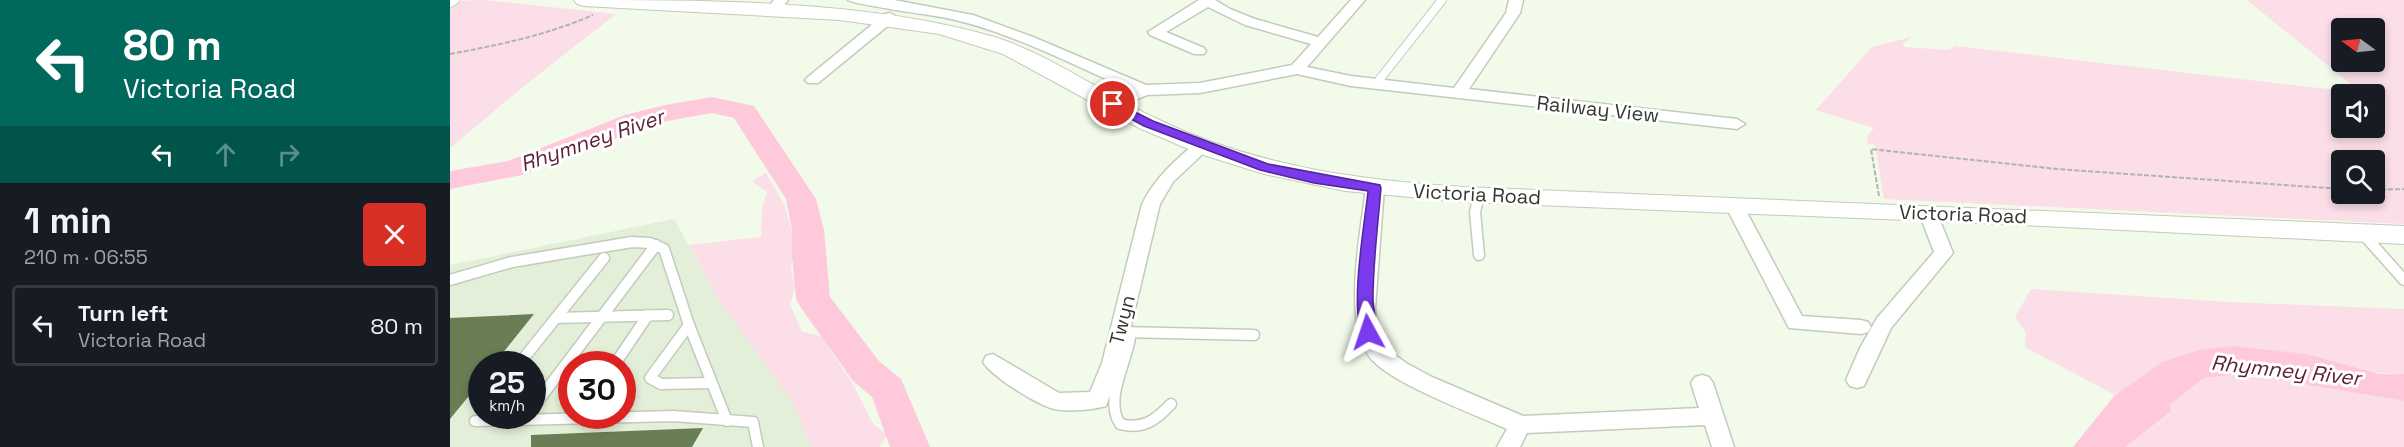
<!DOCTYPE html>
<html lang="en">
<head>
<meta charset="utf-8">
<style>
	:root { --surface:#171b24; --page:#242831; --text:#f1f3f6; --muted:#9ea1a6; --line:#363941 }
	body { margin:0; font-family:"Space Grotesk",sans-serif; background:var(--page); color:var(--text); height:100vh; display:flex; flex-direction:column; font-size:22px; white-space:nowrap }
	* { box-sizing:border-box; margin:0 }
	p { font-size:20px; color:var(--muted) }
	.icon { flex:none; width:33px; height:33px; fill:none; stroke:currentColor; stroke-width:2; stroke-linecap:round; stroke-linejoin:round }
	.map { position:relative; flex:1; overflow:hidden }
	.sheet { display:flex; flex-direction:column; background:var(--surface); width:450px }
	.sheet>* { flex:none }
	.banner { background:#00695c; color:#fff; overflow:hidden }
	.needle { width:39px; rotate:285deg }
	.fabs { position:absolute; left:1881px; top:18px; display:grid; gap:12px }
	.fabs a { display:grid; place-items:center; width:54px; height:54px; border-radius:6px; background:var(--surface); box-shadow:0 3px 9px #0003; font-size:30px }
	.speed { position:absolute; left:18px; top:351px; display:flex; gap:12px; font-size:30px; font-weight:700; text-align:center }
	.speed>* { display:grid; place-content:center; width:78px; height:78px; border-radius:50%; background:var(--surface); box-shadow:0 3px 9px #0003; line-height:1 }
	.speed small { font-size:15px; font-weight:400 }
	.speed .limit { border:9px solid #d22; background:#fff; color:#111 }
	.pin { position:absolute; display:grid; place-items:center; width:51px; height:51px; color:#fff; margin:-26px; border:3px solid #fff; border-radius:50%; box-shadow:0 2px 6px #0007 }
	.me { position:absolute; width:66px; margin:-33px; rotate:355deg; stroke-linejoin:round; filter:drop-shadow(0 0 4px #0008) }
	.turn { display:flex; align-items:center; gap:21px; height:126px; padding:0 24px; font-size:27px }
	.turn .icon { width:78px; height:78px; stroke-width:2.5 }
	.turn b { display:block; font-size:42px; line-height:51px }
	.lanes { display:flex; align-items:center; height:57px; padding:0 24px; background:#0003; justify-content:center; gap:30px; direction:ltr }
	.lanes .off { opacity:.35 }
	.round { display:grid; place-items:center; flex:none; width:63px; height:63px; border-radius:6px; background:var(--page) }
	.head { display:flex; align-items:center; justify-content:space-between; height:102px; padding:0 24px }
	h1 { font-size:36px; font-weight:600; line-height:45px }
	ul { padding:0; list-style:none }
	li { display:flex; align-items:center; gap:18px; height:81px; margin:0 12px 9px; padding:0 12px; border:3px solid var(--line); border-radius:6px }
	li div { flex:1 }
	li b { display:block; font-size:22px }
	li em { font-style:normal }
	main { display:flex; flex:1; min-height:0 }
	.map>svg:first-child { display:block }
</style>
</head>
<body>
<main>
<section class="sheet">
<div class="banner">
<div class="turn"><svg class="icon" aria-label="left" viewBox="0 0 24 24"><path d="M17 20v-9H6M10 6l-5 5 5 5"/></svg><div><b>80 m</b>Victoria Road</div></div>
<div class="lanes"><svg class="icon" aria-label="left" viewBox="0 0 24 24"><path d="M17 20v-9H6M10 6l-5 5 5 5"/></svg><svg class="icon off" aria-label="ahead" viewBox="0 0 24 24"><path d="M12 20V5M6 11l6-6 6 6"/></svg><svg class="icon off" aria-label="right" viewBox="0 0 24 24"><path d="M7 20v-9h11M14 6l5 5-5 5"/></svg></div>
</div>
<div class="head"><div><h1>1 min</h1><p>210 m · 06:55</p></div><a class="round" style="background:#d93025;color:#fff"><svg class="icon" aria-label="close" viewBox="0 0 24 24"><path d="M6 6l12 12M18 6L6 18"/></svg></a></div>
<ul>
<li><svg class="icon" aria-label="left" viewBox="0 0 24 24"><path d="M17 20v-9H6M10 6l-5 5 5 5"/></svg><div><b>Turn left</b><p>Victoria Road</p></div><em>80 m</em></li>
</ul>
</section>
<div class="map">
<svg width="1954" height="447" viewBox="0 0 1954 447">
	<rect width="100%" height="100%" fill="#f2faea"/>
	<path fill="#e4efd9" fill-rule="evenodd" d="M 224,219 L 271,303 L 341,400 L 362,447 L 0,447 L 0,265 ZM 32,364 L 82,364 L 82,416 L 32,416 ZM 122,364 L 172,364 L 172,416 L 122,416 Z"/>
	<g fill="#fbdee7" fill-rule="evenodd">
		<polygon points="34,0 166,14 79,82 0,148 0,1"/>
		<path d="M 1797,0 L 1954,0 L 1954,224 L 1434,199 L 1425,145 L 1417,143 L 1418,135 L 1424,128 L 1366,110 L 1422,47 L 1462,37 L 1453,43 L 1454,47 L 1499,50 L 1505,46 L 1912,93 ZM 1892,28 L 1924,28 L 1924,62 L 1892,62 ZM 1924,94 L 1924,128 L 1892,128 L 1892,94 ZM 1892,160 L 1924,160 L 1924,194 L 1892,194 Z"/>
		<polygon points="316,173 335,206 345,244 341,268 345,288 340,305 352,332 371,336 402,383 423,424 438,435 429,447 362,447 341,400 271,303 239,245 311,237 312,208 317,192 302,181"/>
		<polygon points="1581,289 1778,302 1954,309 1954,374 1712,362 1665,395 1575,347 1576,333 1565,317"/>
		<polygon points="1794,374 1954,401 1954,447 1675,447 1721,413 1720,405 1753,378"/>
	</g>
	<polygon fill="#ffc9dc" points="1782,346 1856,354 1929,374 1954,374 1954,401 1794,374 1753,378 1720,405 1721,412 1675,447 1623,447 1665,395 1712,362 1749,350"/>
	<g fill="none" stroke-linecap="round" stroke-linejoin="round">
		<polygon fill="#ffc9dc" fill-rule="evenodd" points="262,97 304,106 366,199 374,230 380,297 429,361 451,379 480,447 440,447 422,397 403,381 351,308 346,299 342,255 342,230 336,199 284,118 262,113 217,121 195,127 72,175 0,189 0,171 58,161 175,115 215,105"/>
	</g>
	<g fill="#6a7e55">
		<polygon points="84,314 44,364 32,364 32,380 0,419 0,318"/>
		<polygon points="253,428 242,447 81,447 81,435"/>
	</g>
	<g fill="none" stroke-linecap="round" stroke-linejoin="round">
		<g stroke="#c3cbbc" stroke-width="10">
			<g id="lane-far1">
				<polyline points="0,3 5,0"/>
				<polyline points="926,84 992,0"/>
			</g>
		</g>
		<g stroke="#c3cbbc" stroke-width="13">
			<g id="lane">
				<polyline points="1029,196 1025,212 1029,255"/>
				<polyline points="1914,235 1954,280"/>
				<polyline points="0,280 62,262 182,242 200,243 214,249 239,325 277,421"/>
				<polyline points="106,318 218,315"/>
				<polyline points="239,325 200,378 211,384 261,383"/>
				<path d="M 669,332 L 680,338 C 676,364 654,400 670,424 C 693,430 706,420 721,404"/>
				<polyline points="672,332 804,335"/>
				<polyline points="69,364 154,258"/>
				<polyline points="165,364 198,315"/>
				<polyline points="82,409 206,245"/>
				<polyline points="25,421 223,416 303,422 308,447"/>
			</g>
		</g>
		<g stroke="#c3cbbc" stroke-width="3">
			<g id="street">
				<polygon points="324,0 338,0 329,11 324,12 317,8"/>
				<path d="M 398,0 L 444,0 L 523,15 L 583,37 L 696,85 L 750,83 L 842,65 L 861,44 L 795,25 L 758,7 L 716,32 L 754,48 L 756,51 L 754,54 L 744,54 L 700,35 L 698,32 L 749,0 L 765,0 L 780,9 L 805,19 L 868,37 L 901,0 L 915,0 L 857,67 L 901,76 L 1004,88 L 1056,13 L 1059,0 L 1073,0 L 1070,13 L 1019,89 L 1287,119 L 1295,124 L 1287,129 L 901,86 L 847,74 L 750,93 L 697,95 L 663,109 L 655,104 L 657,101 L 681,90 C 620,64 558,30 492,17 C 479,15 402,4 398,0 Z"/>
				<polygon points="440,13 447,17 445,20 368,83 358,83 355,80 358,77 435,14"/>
				<path d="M 753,141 L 761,146 L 723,182 L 710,204 L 672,363 L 656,406 C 642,410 618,412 604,409 C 587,405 541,376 533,362 L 536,356 L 543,354 L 609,393 L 640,392 L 652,363 L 692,204 C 705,178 725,160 747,142 Z"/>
				<path d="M 925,183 L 931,184 L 934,188 L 925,309 L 928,332 L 937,349 L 956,363 L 982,377 L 1073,416 L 1249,408 L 1241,383 L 1245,377 L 1252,375 L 1259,377 L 1263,383 L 1284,447 L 1262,447 L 1255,425 L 1077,433 L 1070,447 L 1047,447 L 1057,429 C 1024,414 945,385 922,360 C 891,325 911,231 916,188 L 919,184 Z"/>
				<polygon points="1284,199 1290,201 1293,205 1352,316 1411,320 1418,322 1421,327 1418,332 1411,334 1339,328 1275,205 1278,201"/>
				<polygon points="1478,207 1484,209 1487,213 1503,253 1441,328 1414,386 1407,388 1400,386 1396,380 1410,348 1427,318 1484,252 1469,213 1472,209"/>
			</g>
		</g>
		<g stroke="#c3cbbc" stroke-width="2">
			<path id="secondary" d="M 124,0 C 258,0 420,0 548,38 C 604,57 652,93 705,118 C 803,166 907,180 1015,187 L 1954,226 L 1954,244 L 1553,224 L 1015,202 L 895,191 L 814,174 L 750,154 L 689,128 L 553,54 L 489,34 L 390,20 L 134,6 L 127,4 Z"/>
		</g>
		<g stroke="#afb6a9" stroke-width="2" stroke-dasharray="5 2" stroke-linecap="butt">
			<path d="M 0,54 C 49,45 97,35 143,15"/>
			<polyline points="1924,190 1954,189"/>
			<polyline points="1429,196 1421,149 1607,169 1892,189"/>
		</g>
		<use href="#lane-far1" stroke="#fff" stroke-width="8"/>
		<use href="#lane" stroke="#fff" stroke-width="10"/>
		<use href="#street" fill="#fff" fill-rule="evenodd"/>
		<use href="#secondary" fill="#fff" fill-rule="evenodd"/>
	</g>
	<path fill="#7c3aed" stroke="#51269a" stroke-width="1.5" d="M 663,101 L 703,121 L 818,164 L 930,185 L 931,188 C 928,225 923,262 923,299 C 923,310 929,326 924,335 L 913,335 C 899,310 915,222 918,191 L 864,183 L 810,170 L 694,126 L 659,107 L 659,102 Z"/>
	<g text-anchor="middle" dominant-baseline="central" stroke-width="6" stroke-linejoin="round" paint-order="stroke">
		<g font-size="20" fill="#343730" stroke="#fff">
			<text transform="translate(1148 109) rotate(6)">Railway View</text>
			<text transform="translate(1027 194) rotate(3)">Victoria Road</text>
			<text transform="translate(1513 214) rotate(2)">Victoria Road</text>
			<text transform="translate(672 320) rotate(-76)">Twyn</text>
		</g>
		<g font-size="21" font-style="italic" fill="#5e213b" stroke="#fff">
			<text transform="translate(142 140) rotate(-19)">Rhymney River</text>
			<text transform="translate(1836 370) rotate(6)">Rhymney River</text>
		</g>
	</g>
</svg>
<div class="fabs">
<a><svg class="needle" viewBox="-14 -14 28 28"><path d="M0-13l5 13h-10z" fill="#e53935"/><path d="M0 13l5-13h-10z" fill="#9ea1a6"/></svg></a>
<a><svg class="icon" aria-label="sound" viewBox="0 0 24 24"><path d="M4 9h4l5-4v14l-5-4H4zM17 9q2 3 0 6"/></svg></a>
<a><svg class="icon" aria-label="search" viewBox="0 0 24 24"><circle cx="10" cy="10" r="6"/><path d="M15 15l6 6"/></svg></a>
</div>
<div class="speed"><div>25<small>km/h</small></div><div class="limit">30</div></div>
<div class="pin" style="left:663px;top:104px;background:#d93025"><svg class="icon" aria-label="arrive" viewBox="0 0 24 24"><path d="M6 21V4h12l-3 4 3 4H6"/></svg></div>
<svg class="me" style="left:918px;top:332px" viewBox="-20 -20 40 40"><path d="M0-17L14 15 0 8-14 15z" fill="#7c3aed" stroke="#fff" stroke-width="4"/></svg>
</div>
</main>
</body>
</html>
